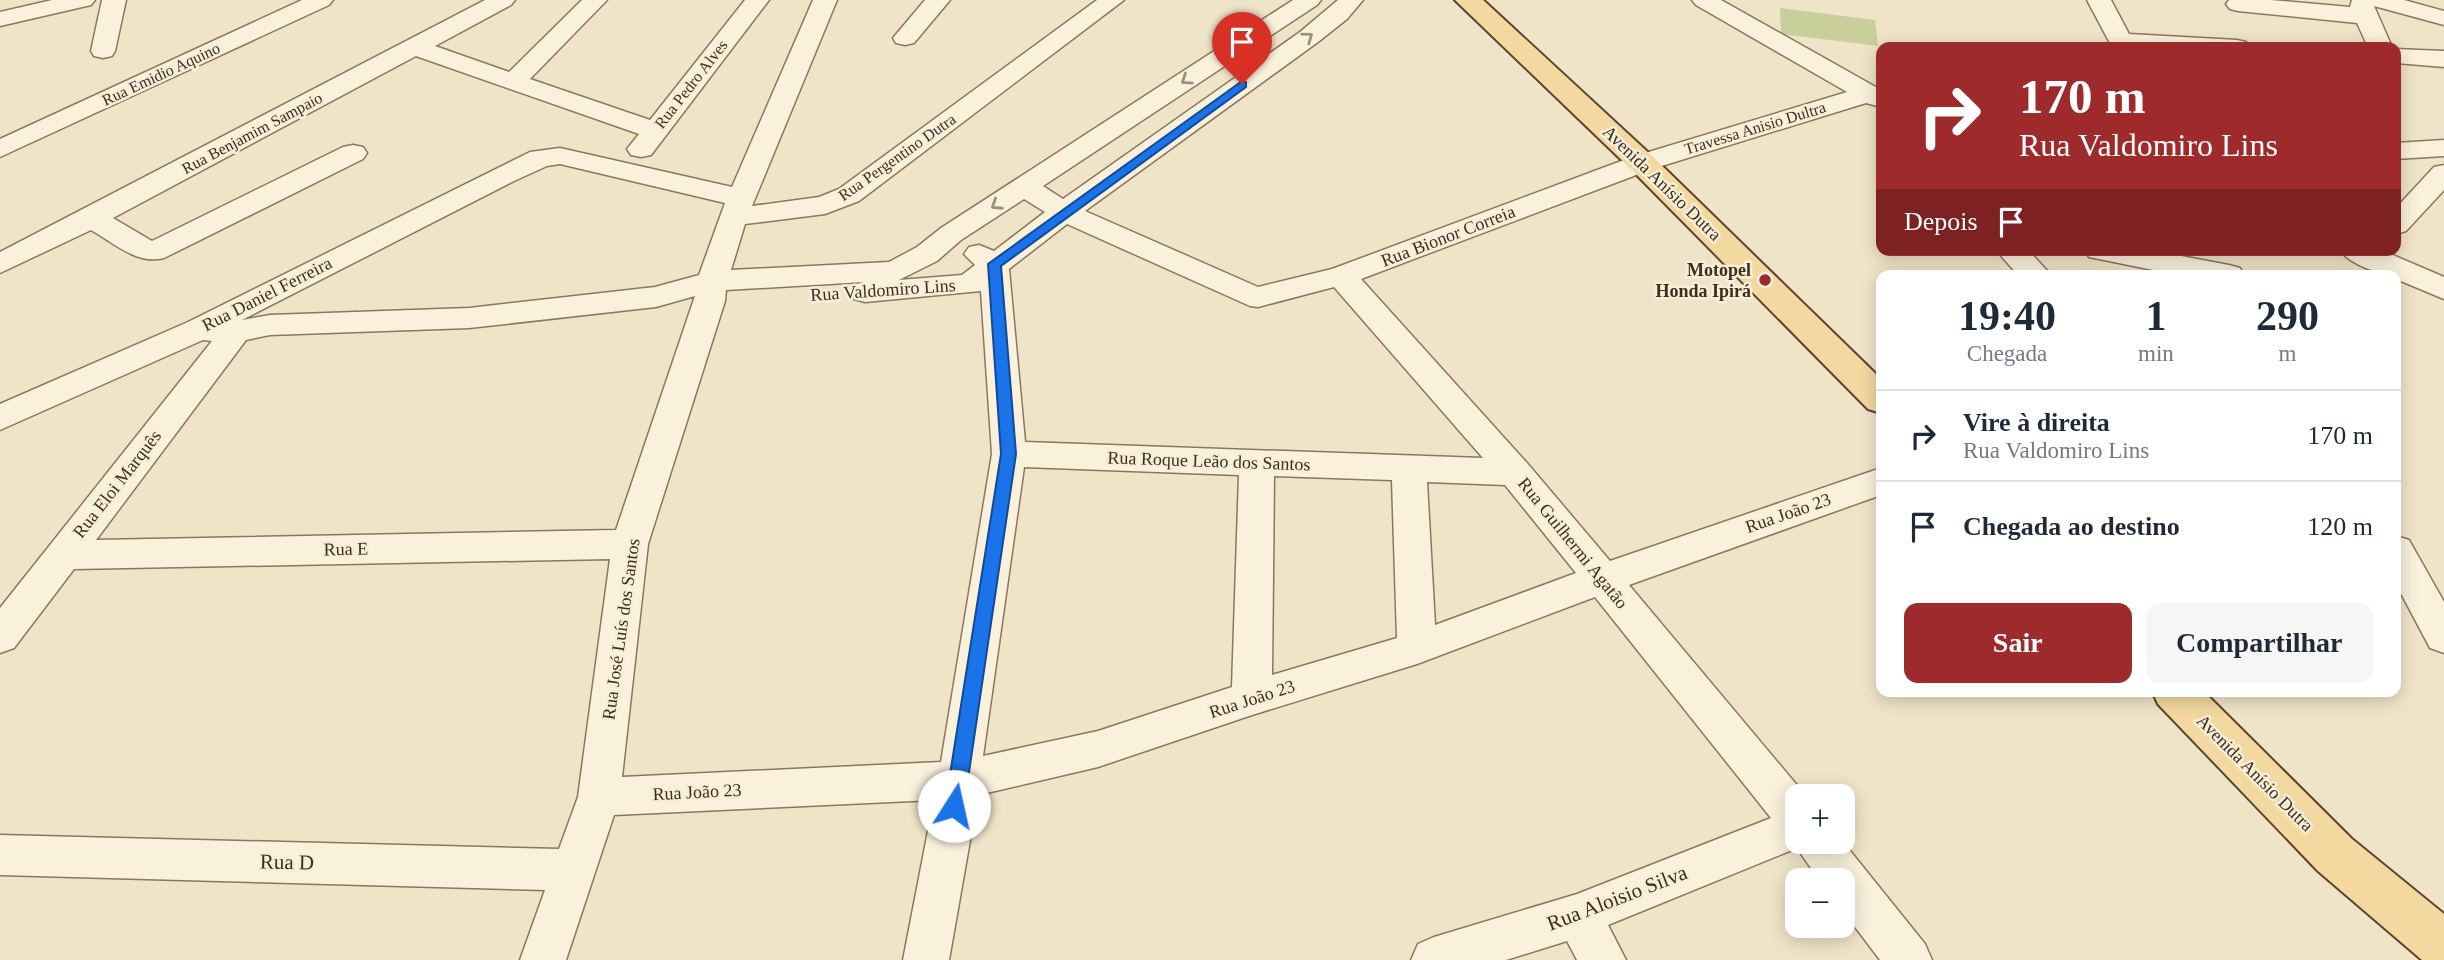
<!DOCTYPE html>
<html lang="pt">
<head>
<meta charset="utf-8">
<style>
	:root { --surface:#fff; --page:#f6f6f7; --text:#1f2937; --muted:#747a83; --line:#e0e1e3; --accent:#9e2a2b }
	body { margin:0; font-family:"Times New Roman",serif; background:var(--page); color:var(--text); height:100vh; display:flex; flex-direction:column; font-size:26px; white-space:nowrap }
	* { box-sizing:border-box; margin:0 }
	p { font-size:23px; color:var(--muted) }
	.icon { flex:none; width:38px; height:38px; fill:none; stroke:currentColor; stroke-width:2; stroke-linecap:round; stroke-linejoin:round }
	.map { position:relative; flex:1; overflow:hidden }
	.drawer { position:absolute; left:1876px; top:270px; width:525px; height:427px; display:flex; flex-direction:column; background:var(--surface); border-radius:14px; box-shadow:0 4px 18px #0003 }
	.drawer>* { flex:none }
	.guide { position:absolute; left:1876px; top:42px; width:525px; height:214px; border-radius:14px; box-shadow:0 4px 18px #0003; background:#9e2a2b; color:#fff; overflow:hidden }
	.controls { position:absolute; left:1785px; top:784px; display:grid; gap:14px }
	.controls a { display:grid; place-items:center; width:70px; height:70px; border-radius:14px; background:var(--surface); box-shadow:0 4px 18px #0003; font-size:35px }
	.pin { position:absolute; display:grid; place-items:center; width:60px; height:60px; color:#fff; margin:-72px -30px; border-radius:50% 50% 50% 0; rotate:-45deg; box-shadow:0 0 7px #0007 }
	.pin .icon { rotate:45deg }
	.me { position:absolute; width:77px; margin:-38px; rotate:10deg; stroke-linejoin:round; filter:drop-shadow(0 0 5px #0008) }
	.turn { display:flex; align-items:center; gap:24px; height:147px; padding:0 28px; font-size:32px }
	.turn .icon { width:91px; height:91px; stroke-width:2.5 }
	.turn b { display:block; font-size:49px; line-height:60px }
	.then { display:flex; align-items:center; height:66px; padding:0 28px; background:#0003; gap:14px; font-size:26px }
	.eta { display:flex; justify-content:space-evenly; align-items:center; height:119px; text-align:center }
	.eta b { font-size:42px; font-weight:700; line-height:49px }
	.button { display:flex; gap:14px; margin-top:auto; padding:14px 28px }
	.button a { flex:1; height:80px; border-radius:14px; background:var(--accent); color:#fff; font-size:28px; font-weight:700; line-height:80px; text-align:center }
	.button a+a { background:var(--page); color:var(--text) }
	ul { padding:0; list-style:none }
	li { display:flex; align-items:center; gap:21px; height:91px; padding:0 28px; border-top:2px solid var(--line) }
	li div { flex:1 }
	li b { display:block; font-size:26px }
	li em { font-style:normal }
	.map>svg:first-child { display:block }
</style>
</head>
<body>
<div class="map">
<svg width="2444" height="960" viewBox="0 0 2444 960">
	<rect width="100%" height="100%" fill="#f0e4c8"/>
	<polygon fill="#c9cf9b" points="1780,8 1875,20 1878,46 1781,34"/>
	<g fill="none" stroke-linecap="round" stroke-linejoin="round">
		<g stroke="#8d765c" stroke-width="3">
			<g id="minor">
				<polygon points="52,0 95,0 91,5 0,26 0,12"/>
				<polygon points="102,0 126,0 115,51 112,56 103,58 94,56 91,51"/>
				<polygon points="302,0 333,0 329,5 0,157 0,139"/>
				<path d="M 485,0 L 515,0 L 511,5 L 435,46 L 509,72 L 582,0 L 607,0 L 530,79 L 650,120 L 745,0 L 769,0 L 651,155 L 641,157 L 631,155 L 627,149 L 639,134 L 416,56 L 113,218 L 152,241 L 343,147 L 353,145 L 363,147 L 367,153 L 363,159 L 164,258 C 137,265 114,243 91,230 L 0,273 L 0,252 Z"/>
				<path d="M 813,0 L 837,0 L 752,206 L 819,197 L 839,189 L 1097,0 L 1124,0 L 859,201 L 825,214 L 745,224 L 731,270 L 889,262 L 917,247 L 941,228 L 1293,0 L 1321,0 L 1317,5 L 1043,186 L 1063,199 L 1300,32 L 1338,0 L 1363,0 L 1347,19 L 1318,42 L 1085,211 L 1258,287 L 1332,269 L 1632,157 L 1847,92 L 1696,5 L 1692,0 L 1721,0 L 1881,90 L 1881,107 L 1866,103 L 1652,169 L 1361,279 L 1527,463 L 1610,561 L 1881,468 L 1881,495 L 1629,585 L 1806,796 L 1797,796 L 1797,842 L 1843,842 L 1925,944 L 1932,960 L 1880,960 L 1843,911 L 1843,880 L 1819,880 L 1797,848 L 1608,925 L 1626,960 L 1577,960 L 1567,941 L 1506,960 L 1411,960 L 1418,944 L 1434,937 L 1577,894 L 1771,818 L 1595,597 L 1417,664 L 1252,715 L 1098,767 L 978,795 L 949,960 L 903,960 L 934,800 L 614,815 L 566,960 L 520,960 L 545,890 L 0,875 L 0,835 L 559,849 L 578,797 L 610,559 L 74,569 L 14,648 L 0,653 L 0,608 L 212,341 L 203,340 L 0,430 L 0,404 L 188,322 L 530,152 L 560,148 L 732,187 ZM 560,164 L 725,203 L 699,275 L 655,287 L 469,308 L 270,315 L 242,320 L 514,181 L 547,166 ZM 1024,199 L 1045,212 L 994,251 L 979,245 L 969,247 L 964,254 L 975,265 L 962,275 L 899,280 L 937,261 L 961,240 ZM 1067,224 L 1250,306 L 1258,307 L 1334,287 L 1483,458 L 1025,442 L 1009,269 ZM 864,282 L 854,285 L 850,292 L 854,299 L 865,302 L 981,291 L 992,454 L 941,762 L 622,777 L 648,544 L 725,301 L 726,290 ZM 695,296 L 616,530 L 96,540 L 246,340 L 270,335 L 469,328 L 656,307 ZM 1024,467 L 1239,475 L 1232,687 L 1098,731 L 983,756 ZM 1274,476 L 1392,480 L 1397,638 L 1272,675 ZM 1427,482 L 1505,485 L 1576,573 L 1435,625 Z"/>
				<polygon points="925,0 950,0 914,43 905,45 896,43 893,38"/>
				<polygon points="2087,0 2111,0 2129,34 2237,40 2246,42 2249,47 2112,47"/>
				<polygon points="2229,0 2271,0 2350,7 2352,0 2404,0 2444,11 2444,25 2374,6 2392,47 2368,47 2357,23 2238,11 2230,9 2226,4"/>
				<polygon points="2396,49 2444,51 2444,67 2396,63"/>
				<polygon points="2444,140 2444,156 2396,159 2396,143"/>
				<polygon points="2444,165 2444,190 2406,231 2396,234 2396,208 2434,167"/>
				<polygon points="1996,250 2028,250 2051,275 2018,275"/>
				<polygon points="2084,250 2149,250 2229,265 2240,268 2244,275 2178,275 2089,257"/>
				<path d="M 2340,250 L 2381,250 L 2444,277 L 2444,299 L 2396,279 L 2396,275 C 2380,275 2349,264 2340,250 Z"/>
				<polygon points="2396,536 2409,540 2444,602 2444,653 2430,648 2396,584"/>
			</g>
		</g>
		<g stroke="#5b4430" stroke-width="4">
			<g id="major">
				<polygon points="1455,0 1483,0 1653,157 1881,379 1881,413 1868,409 1631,169"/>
				<polygon points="2152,691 2203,691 2352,839 2444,914 2444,960 2422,960 2318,871 2158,704"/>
			</g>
		</g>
		<use href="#minor" fill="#faf1dc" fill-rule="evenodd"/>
		<use href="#major" fill="#f3d9a0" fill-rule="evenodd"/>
	</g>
	<defs><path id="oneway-chevron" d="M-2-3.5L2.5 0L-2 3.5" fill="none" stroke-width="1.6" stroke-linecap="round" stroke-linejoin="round" transform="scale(1.75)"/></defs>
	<g stroke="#9c907e">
		<use href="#oneway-chevron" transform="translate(1308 37) rotate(-36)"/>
		<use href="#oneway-chevron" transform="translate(1186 80) rotate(146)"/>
		<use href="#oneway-chevron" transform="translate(996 205) rotate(147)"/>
	</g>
	<polygon fill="#1a73e8" stroke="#114b97" stroke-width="2" points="1242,81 1246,82 1246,87 1001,266 1016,454 964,806 961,812 954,815 948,812 945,806 1001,454 988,264"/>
	<circle fill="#9e2a2b" stroke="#f7eed8" stroke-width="2.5" cx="1765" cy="280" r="7"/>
	<g text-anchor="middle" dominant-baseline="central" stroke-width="5" stroke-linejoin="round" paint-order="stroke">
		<g font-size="16" fill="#3d2e20" stroke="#f7eed8">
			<text transform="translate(161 74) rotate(-25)">Rua Emidio Aquino</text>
			<text transform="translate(691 84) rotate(-52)">Rua Pedro Alves</text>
			<text transform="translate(1755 128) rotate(-17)">Travessa Anisio Dultra</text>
			<text transform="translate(252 133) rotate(-28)">Rua Benjamim Sampaio</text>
			<text transform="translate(897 157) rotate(-35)">Rua Pergentino Dutra</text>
		</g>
		<g font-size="18" fill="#3d2e20" stroke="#f7eed8">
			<text transform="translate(1662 183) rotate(44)">Avenida Anísio Dutra</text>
			<text transform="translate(1448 236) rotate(-21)">Rua Bionor Correia</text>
			<text transform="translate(883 290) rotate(-4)">Rua Valdomiro Lins</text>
			<text transform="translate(267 294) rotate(-27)">Rua Daniel Ferreira</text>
			<text transform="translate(1209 461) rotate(2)">Rua Roque Leão dos Santos</text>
			<text transform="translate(117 484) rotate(-52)">Rua Eloi Marquês</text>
			<text transform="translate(1788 513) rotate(-19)">Rua João 23</text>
			<text transform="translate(1573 543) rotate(51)">Rua Guilhermi Agatão</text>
			<text transform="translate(346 549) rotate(-1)">Rua E</text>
			<text transform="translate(621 629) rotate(-82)">Rua José Luís dos Santos</text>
			<text transform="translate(1252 699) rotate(-18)">Rua João 23</text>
			<text transform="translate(2255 773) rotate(45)">Avenida Anísio Dutra</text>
			<text transform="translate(697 792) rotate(-3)">Rua João 23</text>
		</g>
		<g font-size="18" font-weight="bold" fill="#3d2e20" stroke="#f7eed8" text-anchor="end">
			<text x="1751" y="270">Motopel<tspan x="1751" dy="21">Honda Ipirá</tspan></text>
		</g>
		<g font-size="21" fill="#3d2e20" stroke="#f7eed8">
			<text transform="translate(287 862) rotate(1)">Rua D</text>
			<text transform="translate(1617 898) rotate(-21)">Rua Aloisio Silva</text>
		</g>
	</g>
</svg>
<div class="controls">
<a>+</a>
<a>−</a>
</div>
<div class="pin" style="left:1242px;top:84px;background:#d93025"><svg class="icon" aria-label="arrive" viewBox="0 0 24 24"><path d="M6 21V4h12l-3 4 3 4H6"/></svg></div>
<svg class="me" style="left:954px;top:806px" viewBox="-20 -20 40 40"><circle r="19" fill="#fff"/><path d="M0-13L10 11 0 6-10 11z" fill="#1a73e8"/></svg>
<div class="guide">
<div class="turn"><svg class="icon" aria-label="right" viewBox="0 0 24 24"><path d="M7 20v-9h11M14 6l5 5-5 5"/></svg><div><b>170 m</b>Rua Valdomiro Lins</div></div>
<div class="then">Depois<svg class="icon" aria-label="arrive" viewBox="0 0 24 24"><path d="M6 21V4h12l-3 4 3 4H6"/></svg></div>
</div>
<section class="drawer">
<div class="eta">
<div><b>19:40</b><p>Chegada</p></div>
<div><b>1</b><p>min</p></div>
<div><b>290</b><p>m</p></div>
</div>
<ul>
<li><svg class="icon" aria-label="right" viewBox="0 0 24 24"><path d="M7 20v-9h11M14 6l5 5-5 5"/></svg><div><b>Vire à direita</b><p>Rua Valdomiro Lins</p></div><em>170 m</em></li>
<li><svg class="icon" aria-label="arrive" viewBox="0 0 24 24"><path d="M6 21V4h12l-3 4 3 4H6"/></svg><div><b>Chegada ao destino</b></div><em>120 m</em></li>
</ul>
<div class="button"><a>Sair</a><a>Compartilhar</a></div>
</section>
</div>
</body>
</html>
